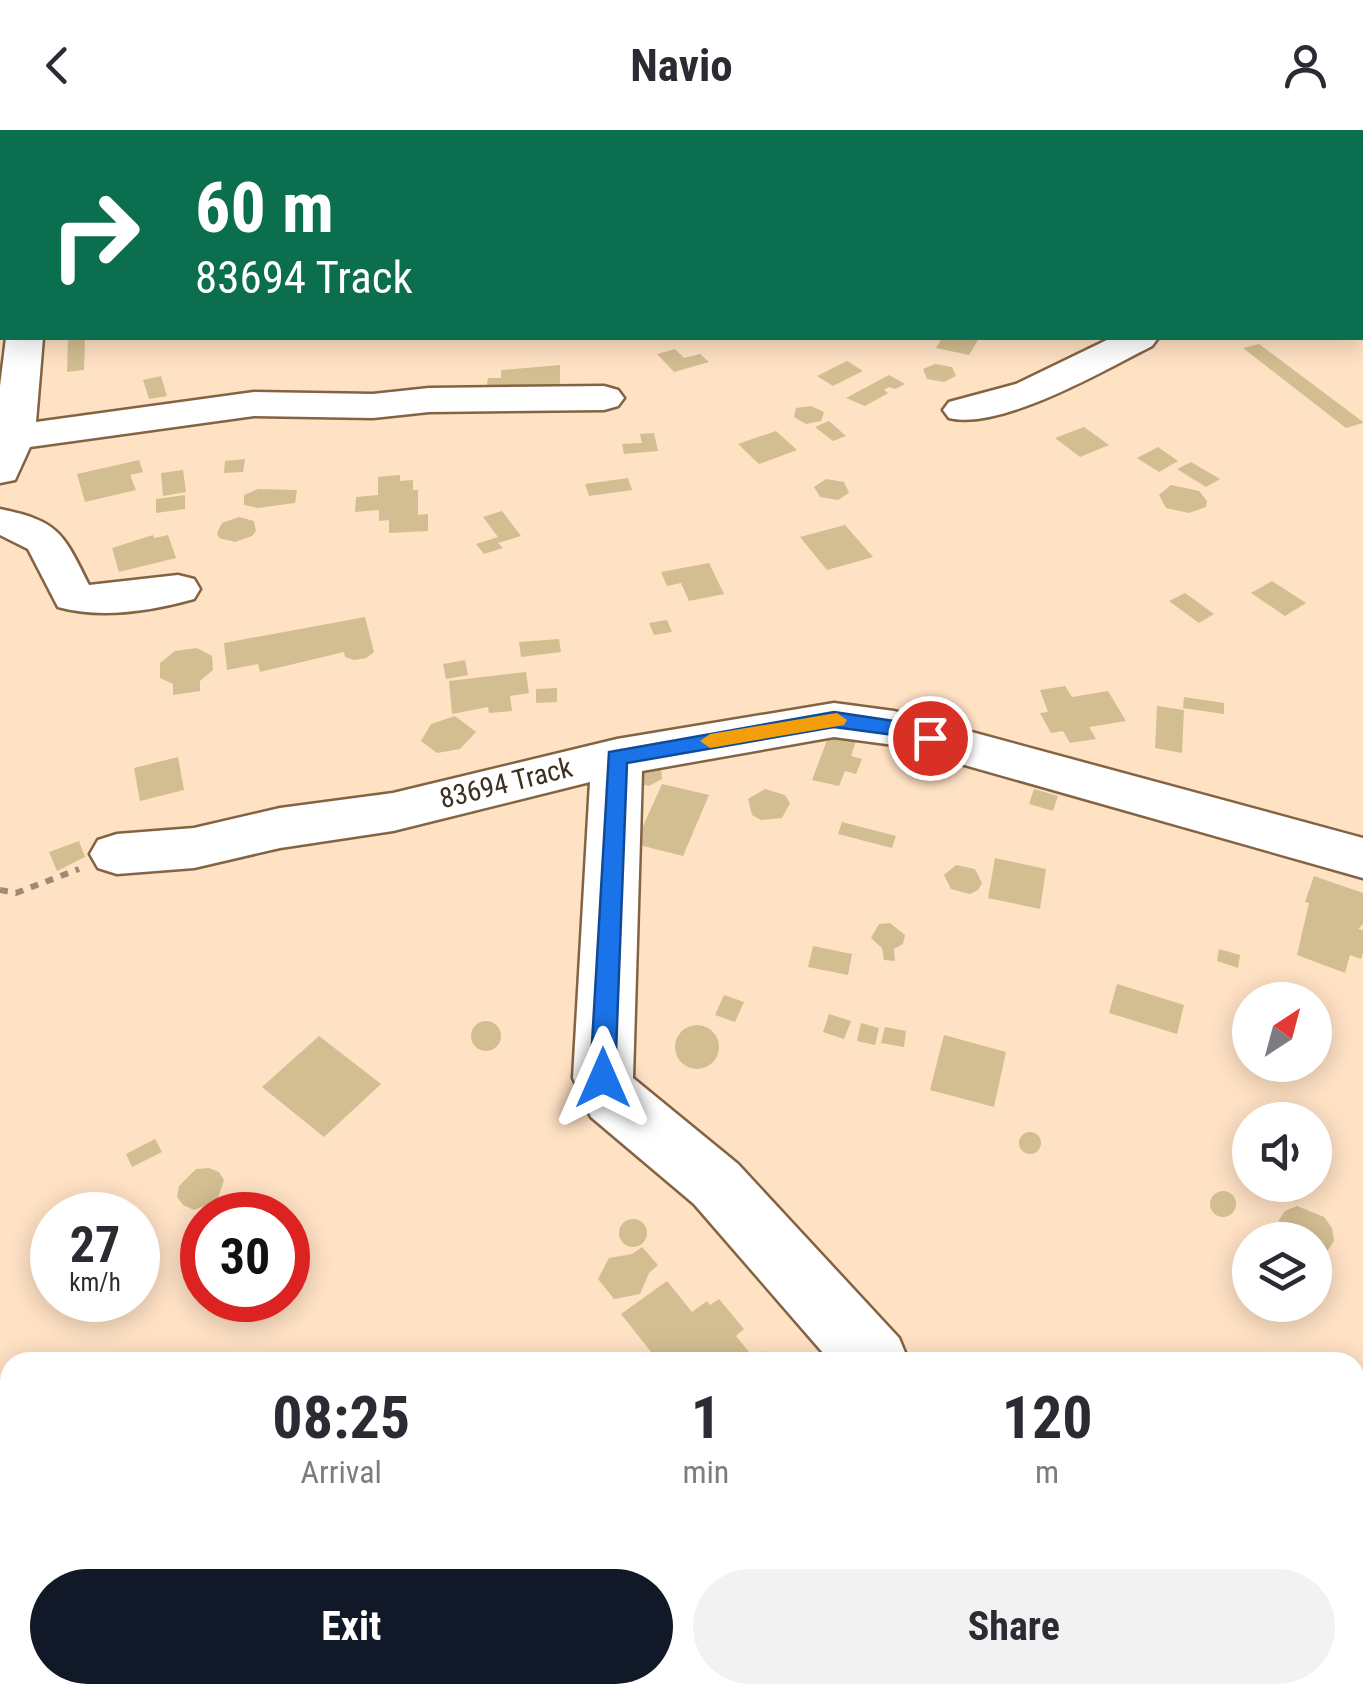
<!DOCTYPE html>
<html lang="en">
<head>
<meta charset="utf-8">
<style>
	:root { --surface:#fff; --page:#f2f2f3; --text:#2b2b33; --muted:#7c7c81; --accent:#111827 }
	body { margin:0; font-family:"Roboto Condensed",sans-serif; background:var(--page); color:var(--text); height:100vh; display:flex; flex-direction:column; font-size:38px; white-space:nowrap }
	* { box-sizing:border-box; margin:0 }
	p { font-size:32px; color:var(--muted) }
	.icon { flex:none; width:55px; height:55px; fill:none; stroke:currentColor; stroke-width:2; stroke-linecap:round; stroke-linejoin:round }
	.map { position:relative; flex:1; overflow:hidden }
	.sheet { position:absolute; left:0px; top:1222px; width:1365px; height:352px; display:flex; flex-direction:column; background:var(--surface); border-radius:30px 30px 0 0; box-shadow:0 5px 25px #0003 }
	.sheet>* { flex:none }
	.guide { position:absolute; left:0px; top:0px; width:1365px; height:210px; box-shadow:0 5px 25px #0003; background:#0b6e4f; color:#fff; overflow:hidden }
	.needle { width:65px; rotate:36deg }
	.buttons { position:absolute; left:1232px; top:852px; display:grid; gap:20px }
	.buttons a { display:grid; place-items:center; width:100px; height:100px; border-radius:50%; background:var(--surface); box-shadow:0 5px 25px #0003; font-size:50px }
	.speed { position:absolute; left:30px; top:1062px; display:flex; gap:20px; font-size:50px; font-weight:700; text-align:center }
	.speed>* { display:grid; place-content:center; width:130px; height:130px; border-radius:50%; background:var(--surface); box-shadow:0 5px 25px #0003; line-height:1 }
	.speed small { font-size:25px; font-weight:400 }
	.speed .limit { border:15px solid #d22; background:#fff; color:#111 }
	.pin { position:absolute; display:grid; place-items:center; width:85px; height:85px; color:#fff; margin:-42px; border:5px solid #fff; border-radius:50%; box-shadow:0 2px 10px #0007 }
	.me { position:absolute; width:110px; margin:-55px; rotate:0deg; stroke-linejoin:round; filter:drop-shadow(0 0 8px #0008) }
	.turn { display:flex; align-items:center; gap:35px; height:210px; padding:0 30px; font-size:45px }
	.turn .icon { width:130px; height:130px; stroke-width:2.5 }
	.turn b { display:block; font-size:70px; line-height:85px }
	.eta { display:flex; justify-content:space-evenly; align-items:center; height:170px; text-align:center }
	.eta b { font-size:60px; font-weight:700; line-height:70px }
	.button { display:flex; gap:20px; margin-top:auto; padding:20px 30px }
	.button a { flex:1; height:115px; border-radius:60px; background:var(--accent); color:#fff; font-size:40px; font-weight:700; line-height:115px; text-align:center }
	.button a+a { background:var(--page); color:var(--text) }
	header { display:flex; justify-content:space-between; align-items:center; height:130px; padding:0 30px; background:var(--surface); font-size:45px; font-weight:700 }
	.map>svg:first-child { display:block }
</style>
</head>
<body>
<header><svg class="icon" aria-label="back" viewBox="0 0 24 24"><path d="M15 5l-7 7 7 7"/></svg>Navio<svg class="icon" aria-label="person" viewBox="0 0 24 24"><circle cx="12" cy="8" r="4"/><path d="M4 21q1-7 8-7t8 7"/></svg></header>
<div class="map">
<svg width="1363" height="1574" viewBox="0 0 1363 1574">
	<rect width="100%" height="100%" fill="#ffe1c4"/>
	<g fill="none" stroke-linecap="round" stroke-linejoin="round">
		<g fill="#96caf8" fill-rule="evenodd">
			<polygon points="680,0 688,0 688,2 681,2"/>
			<polygon points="522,1565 546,1565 540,1574 516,1574"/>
			<polygon points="622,1565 645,1565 651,1574 628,1574"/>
		</g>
	</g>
	<g fill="#d3be92">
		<polygon points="68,208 85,208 84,240 67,242"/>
		<polygon points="942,208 979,208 969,225 936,218"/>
		<polygon points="1259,214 1363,292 1363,293 1346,298 1243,218"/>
		<polygon points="675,219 684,228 700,224 709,232 674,242 657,224"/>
		<polygon points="847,231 863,241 833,256 817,246"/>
		<polygon points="935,234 952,237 956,246 944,252 927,249 923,239"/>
		<polygon points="560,235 560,257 486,261 488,248 501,248 501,240"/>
		<polygon points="889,245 905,254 895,259 889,257 884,260 888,263 865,276 846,268"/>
		<polygon points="161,246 167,266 149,269 143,250"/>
		<polygon points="811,276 824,282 821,291 806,294 794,287 796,278"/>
		<polygon points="829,291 846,306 833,311 815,297"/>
		<polygon points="1084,297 1109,315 1080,327 1055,308"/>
		<polygon points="776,301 797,320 759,334 738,314"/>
		<polygon points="654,303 658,321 624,324 622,314 642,313 640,304"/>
		<polygon points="1158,317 1178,331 1159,342 1137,328"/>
		<polygon points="245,329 243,342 224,343 225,331"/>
		<polygon points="139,330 143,342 130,345 136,360 85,372 77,344"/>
		<polygon points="1191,332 1220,349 1206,357 1177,339"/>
		<polygon points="183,340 186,362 163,366 161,343"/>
		<polygon points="400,345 400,351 413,350 413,360 418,360 418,385 428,384 428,401 389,403 389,390 379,391 379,380 355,382 356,367 378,365 378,347"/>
		<polygon points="628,348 632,360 589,366 585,354"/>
		<polygon points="826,349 844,352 849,363 838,370 820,367 814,357"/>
		<polygon points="1171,355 1199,361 1207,371 1206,377 1189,383 1166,378 1159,365"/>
		<polygon points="258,359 297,360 295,373 258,378 244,375 244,365"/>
		<polygon points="185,365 185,379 156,383 156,369"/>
		<polygon points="502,381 521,406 498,413 503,418 484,424 476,414 498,407 483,387"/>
		<polygon points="239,387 254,391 256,401 252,406 235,412 219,408 217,403 222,393"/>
		<polygon points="845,395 873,427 827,440 800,407"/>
		<polygon points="153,405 154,408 168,405 176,428 119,442 112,418"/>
		<polygon points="709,433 724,464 689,471 681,453 667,456 661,442"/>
		<polygon points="1272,451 1306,473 1285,486 1251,463"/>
		<polygon points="1185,463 1214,484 1199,493 1169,471"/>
		<polygon points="365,487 374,522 366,528 354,530 345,527 344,522 260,542 258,534 227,540 224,513"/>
		<polygon points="667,490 672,502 654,505 649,493"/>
		<polygon points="559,509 561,522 521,527 519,512"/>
		<polygon points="197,518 212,526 213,540 200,551 200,561 173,565 173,554 160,548 160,533 175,521"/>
		<polygon points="465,530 468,545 446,549 443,534"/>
		<polygon points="526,542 529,563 510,566 512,581 489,583 488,577 452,584 449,551"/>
		<polygon points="1065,556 1072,567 1108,561 1126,591 1089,597 1096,609 1070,613 1063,601 1051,603 1040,583 1048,582 1040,560"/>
		<polygon points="557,558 557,572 536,573 536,559"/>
		<polygon points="1184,567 1224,573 1224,584 1183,578"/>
		<polygon points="1157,576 1184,580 1182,623 1155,618"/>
		<polygon points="455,586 476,602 460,619 437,623 421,611 431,594"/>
		<polygon points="829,605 856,611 851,626 862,629 856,644 845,641 839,656 812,650"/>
		<polygon points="178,627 184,660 140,671 134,638"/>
		<polygon points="661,636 662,649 649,656 640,654 632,638"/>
		<polygon points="662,654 709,665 683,726 635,714"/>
		<polygon points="765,659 785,665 790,673 782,688 761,690 752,685 748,669"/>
		<polygon points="1034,659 1058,666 1053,681 1029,674"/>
		<polygon points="842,692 896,706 892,718 838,704"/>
		<polygon points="79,711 85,727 57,741 49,722"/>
		<polygon points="995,728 1046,739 1040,779 988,768"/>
		<polygon points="956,735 975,739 982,753 978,760 970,764 951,759 944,745"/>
		<polygon points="1314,746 1363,763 1363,794 1358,799 1363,800 1363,823 1361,829 1350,825 1345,843 1297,825 1309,773 1305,772"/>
		<polygon points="890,793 905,805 903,814 894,819 895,831 884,830 882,818 871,808 879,794"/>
		<polygon points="813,816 852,824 848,845 808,837"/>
		<polygon points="1219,819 1240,825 1238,838 1217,831"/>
		<polygon points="1117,854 1184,875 1177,904 1109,883"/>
		<polygon points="724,865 744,872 735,892 715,885"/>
		<polygon points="829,884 851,891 844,909 823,902"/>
		<circle cx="486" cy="906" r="15"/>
		<polygon points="861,893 879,898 875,915 857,911"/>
		<circle cx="697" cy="917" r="22"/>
		<polygon points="885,897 906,901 904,917 881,913"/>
		<polygon points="944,905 1006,922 994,977 930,960"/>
		<polygon points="319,906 381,954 324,1007 262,957"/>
		<circle cx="1030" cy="1013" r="11"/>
		<polygon points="155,1009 162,1022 132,1037 126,1024"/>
		<polygon points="209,1038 219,1042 224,1050 217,1071 194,1080 183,1075 177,1067 179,1056 196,1039"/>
		<polygon points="1278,1055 1305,1055 1308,1063 1296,1071 1286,1068"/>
		<circle cx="1223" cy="1074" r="13"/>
		<polygon points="1297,1076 1324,1087 1332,1098 1334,1111 1327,1121 1315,1126 1315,1110 1285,1110 1279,1090 1285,1081"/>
		<circle cx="633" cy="1103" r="14"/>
		<polygon points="642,1117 658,1135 649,1143 640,1164 614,1169 598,1149 609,1128 632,1124"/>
		<polygon points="667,1151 692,1182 707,1171 710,1175 719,1169 744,1199 736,1206 753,1227 763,1221 772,1232 659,1232 621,1184"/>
		<polygon points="108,1565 158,1565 165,1574 99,1574"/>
	</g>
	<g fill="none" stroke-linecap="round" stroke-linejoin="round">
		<g stroke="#846343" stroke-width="5">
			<g id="minor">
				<polygon points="1267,0 1300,0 1301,2 1268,2"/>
				<polygon points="2,30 2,50 0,51 0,31"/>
				<rect x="1362" y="60" width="1" height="20"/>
				<polygon points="6,208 43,208 36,292 254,262 373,264 429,258 604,256 618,260 624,268 618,276 604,280 429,282 373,288 254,286 30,317 15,350 0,353 0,256"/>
				<path d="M 1111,208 L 1158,208 L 1152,216 C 1105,240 1000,301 949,288 L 943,280 L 949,272 L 1016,254 Z"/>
				<path d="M 0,379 C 59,391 63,403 89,455 L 178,445 L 194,449 L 200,459 L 194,469 C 151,481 101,489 58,477 L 28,419 L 0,405 Z"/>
				<polygon points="834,573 894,581 1363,708 1363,748 894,615 834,607 642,641 633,948 738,1034 899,1208 909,1232 831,1232 694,1074 591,987 573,948 590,652 393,701 280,718 194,738 117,744 98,738 90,724 98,710 117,704 194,698 280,678 393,663 617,609"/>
			</g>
		</g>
		<polyline stroke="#a18a75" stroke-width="6" stroke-dasharray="8 8" stroke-linecap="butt" points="0,760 16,763 79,739"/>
		<use href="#minor" fill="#fff" fill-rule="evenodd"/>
	</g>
	<polygon fill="#1a73e8" stroke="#114b97" stroke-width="2.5" points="834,582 894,591 938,603 941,608 930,615 894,605 834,597 627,633 615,948 612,956 603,959 594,956 590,948 609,622"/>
	<polygon fill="#f59e0b" points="837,583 847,590 844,595 710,618 700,611 710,604"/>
	<g text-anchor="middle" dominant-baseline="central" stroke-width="8" stroke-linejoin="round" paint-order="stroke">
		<g font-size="28" fill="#3d2f21" stroke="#fff">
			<text transform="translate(506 653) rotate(-14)">83694 Track</text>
		</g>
	</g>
</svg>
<div class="buttons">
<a><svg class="needle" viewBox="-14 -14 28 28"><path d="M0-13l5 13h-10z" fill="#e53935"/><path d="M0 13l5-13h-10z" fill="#7c7c81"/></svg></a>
<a><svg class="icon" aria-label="sound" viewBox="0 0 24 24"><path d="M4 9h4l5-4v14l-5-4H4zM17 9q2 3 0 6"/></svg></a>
<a><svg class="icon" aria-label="layers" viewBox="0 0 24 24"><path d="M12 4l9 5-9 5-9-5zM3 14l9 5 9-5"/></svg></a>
</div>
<div class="speed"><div>27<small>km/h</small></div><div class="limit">30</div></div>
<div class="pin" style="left:930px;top:608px;background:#d93025"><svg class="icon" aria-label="arrive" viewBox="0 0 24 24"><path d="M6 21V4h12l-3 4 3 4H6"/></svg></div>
<svg class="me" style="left:603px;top:948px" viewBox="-20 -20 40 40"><path d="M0-17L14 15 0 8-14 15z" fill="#1a73e8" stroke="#fff" stroke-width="4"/></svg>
<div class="guide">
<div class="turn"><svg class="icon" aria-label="right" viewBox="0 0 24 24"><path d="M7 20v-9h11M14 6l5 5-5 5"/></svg><div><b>60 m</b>83694 Track</div></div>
</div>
<section class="sheet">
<div class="eta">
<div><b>08:25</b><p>Arrival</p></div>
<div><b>1</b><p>min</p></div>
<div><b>120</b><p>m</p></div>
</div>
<div class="button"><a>Exit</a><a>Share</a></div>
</section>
</div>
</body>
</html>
